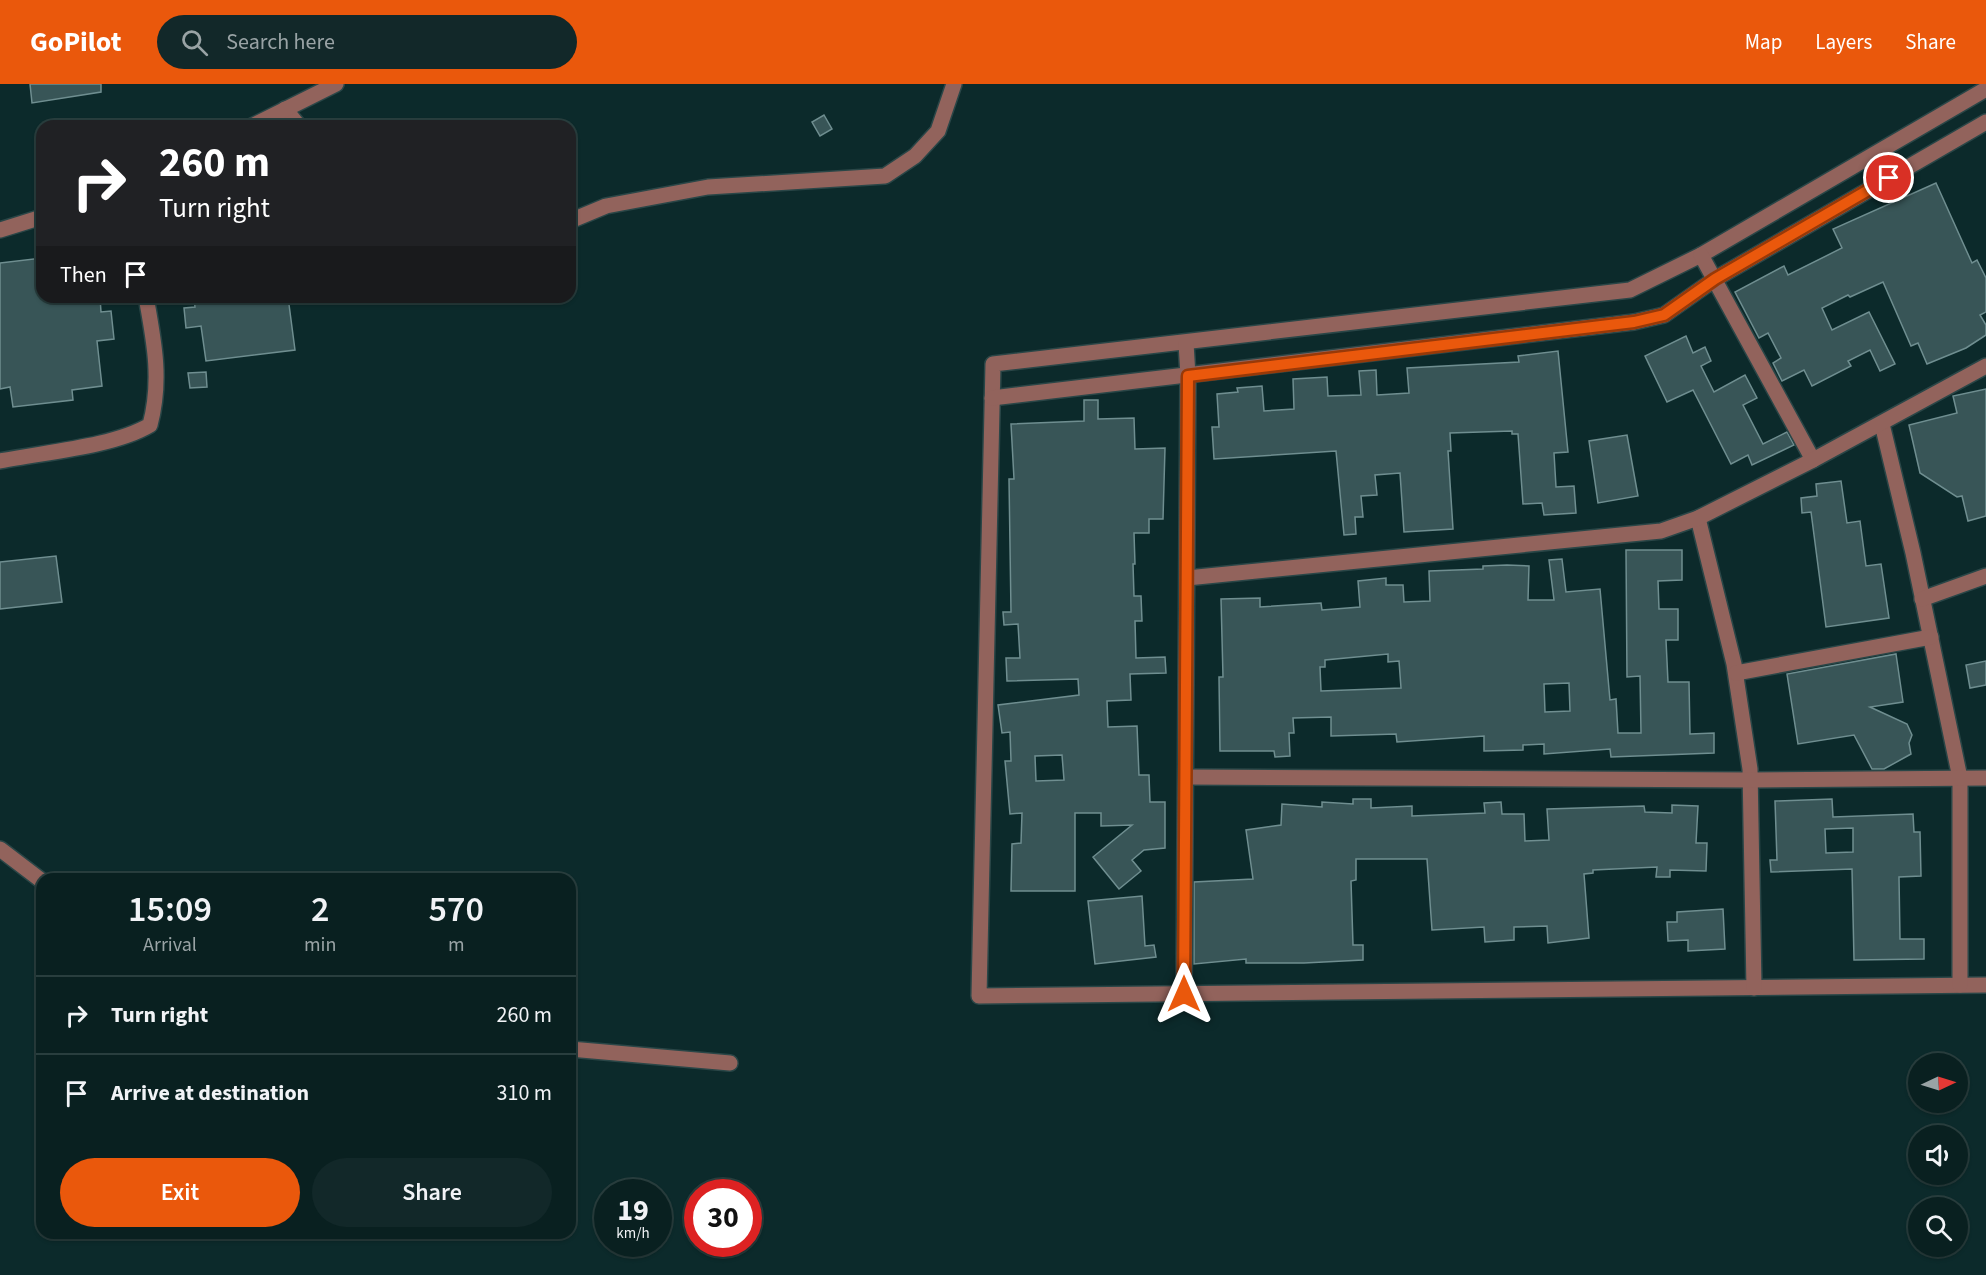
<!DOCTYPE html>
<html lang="en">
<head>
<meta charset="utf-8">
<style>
	:root { --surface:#092020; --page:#122829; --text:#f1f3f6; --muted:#99a3a5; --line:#293e3e; --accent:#ea580c }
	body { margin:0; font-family:"Source Sans 3",sans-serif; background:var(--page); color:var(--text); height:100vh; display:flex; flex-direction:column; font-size:22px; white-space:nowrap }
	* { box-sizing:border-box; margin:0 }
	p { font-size:20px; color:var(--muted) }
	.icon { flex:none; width:33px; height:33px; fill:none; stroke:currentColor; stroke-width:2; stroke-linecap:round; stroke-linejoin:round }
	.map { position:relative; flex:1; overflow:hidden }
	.sheet { position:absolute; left:36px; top:789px; width:540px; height:366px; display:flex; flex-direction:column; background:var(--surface); border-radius:18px; box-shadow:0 2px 4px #0004,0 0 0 2px var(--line) }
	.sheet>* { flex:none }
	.top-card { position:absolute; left:36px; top:36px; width:540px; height:183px; border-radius:18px; box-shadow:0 2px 4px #0004,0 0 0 2px var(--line); background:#202124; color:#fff; overflow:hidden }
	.needle { width:39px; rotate:86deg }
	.fabs { position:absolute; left:1908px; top:969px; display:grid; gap:12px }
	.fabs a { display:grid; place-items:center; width:60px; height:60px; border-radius:50%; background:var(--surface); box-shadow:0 2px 4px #0004,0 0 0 2px var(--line); font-size:30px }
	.speed { position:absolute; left:594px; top:1095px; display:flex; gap:12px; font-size:30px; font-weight:700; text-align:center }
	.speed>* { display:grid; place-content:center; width:78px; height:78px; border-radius:50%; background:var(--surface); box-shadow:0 2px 4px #0004,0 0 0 2px var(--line); line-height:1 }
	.speed small { font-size:15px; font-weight:400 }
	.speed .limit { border:9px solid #d22; background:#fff; color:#111 }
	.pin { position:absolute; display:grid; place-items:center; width:51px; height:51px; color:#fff; margin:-26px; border:3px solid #fff; border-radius:50%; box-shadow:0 2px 6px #0007 }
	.me { position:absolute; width:66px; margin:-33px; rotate:0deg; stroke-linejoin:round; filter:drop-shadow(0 0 4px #0008) }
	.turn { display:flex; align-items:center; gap:21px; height:126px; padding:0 24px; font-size:27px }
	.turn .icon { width:78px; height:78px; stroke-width:2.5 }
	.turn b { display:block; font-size:42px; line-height:51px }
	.then { display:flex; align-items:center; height:57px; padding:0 24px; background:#0003; gap:12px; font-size:22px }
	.eta { display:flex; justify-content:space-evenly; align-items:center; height:102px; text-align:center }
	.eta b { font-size:36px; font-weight:600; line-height:42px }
	.button { display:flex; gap:12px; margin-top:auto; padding:12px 24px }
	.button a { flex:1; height:69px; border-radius:36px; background:var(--accent); color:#fff; font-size:24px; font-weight:600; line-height:69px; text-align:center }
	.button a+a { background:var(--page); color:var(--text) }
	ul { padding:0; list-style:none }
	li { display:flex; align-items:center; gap:18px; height:78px; padding:0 24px; border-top:2px solid var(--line) }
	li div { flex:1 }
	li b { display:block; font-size:22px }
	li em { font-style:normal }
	header { display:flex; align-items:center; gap:36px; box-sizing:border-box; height:84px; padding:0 30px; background:var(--accent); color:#fff }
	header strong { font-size:28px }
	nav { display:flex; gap:33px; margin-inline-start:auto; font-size:21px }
	.search { width:420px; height:54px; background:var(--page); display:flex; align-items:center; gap:15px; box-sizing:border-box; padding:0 21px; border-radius:33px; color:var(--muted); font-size:22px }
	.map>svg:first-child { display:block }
</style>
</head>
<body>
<header>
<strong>GoPilot</strong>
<div class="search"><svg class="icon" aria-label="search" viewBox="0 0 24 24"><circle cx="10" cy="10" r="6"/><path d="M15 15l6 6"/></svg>Search here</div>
<nav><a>Map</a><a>Layers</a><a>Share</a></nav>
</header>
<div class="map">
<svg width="1986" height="1191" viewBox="0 0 1986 1191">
	<rect width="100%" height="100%" fill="#0c2a2b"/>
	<g fill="#385557" stroke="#6f8e90" stroke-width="1.5" fill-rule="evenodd">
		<polygon points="30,0 101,0 101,8 32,19"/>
		<polygon points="824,31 832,45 820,52 812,38"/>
		<polygon points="1936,99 1972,179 1977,176 1986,194 1986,228 1980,231 1986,241 1986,251 1966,264 1927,280 1918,259 1911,262 1883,198 1850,213 1848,211 1822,224 1832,246 1869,228 1895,280 1880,287 1870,266 1848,277 1851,282 1812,302 1804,286 1782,297 1773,279 1781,274 1768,249 1759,254 1735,208 1784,182 1788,191 1842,164 1833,145"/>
		<polygon points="42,174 42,213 100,213 101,228 111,227 114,255 97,257 102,302 72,306 73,316 13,323 10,303 0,305 0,179"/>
		<polygon points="194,213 288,213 295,266 206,277 201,242 186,244 184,224 195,223"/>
		<polygon points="1686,252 1693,269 1705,263 1711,277 1701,282 1714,308 1745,291 1757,314 1743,321 1763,360 1787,348 1794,361 1752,381 1748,371 1731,380 1693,306 1667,318 1645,272"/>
		<polygon points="1558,267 1568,368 1554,369 1556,403 1574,402 1576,429 1544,431 1542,419 1523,420 1518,350 1512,350 1512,347 1450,349 1451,367 1448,367 1453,445 1404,448 1400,389 1375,391 1377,411 1361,412 1363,433 1355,433 1356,450 1344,451 1336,367 1214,375 1212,343 1219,343 1217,310 1238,308 1237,304 1262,302 1264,327 1294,325 1293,295 1327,293 1328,312 1361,311 1359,287 1376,286 1377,311 1409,309 1407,284 1519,278 1518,272"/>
		<polygon points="206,288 207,303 190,304 188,289"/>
		<polygon points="1986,305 1986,432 1968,437 1962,412 1957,413 1920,389 1909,341 1957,329 1953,312"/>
		<path d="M 1084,316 L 1098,316 L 1098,335 L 1134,334 L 1135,365 L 1165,364 L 1163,435 L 1149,435 L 1149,449 L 1134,449 L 1135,480 L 1133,480 L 1134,512 L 1141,512 L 1142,537 L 1135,537 L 1136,574 L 1165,573 L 1166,589 L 1130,590 L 1131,616 L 1107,617 L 1108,643 L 1137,642 L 1139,691 L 1149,691 L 1150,718 L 1165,718 L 1165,764 L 1144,766 L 1132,776 L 1141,787 L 1119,805 L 1093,773 L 1132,741 L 1101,742 L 1101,729 L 1075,729 L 1075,807 L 1011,807 L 1012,760 L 1021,759 L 1022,729 L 1010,730 L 1005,677 L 1011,677 L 1010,648 L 1002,649 L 998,621 L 1079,611 L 1078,595 L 1007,597 L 1006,574 L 1020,574 L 1018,540 L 1004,541 L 1003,528 L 1011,528 L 1009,395 L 1014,395 L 1011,340 L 1084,337 ZM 1062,671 L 1064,696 L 1036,697 L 1035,672 Z"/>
		<polygon points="1627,351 1638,412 1598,419 1589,357"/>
		<polygon points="1841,397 1847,439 1860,437 1866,482 1881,480 1889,534 1826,543 1811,428 1802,429 1801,414 1817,412 1816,400"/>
		<path d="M 1626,466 L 1682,466 L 1682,496 L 1658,497 L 1659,525 L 1678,525 L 1678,556 L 1666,556 L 1668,598 L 1689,598 L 1690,650 L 1714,649 L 1714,669 L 1611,673 L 1610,665 L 1544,670 L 1544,660 L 1523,661 L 1523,666 L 1484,667 L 1484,652 L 1397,658 L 1396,650 L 1331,652 L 1331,633 L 1293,634 L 1294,649 L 1289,649 L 1290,672 L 1275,673 L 1274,667 L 1220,667 L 1219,593 L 1223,593 L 1221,515 L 1260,514 L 1260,523 L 1321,519 L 1322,526 L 1360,523 L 1358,497 L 1386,494 L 1386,501 L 1403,501 L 1404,518 L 1430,517 L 1429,487 L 1483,485 L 1483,482 L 1507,481 L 1529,482 L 1528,516 L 1554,516 L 1549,476 L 1562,475 L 1566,508 L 1600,505 L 1610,616 L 1616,615 L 1618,649 L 1641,649 L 1640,592 L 1627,593 ZM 1388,570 L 1388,578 L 1399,577 L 1401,604 L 1321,607 L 1320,583 L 1325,583 L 1325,576 ZM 1569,599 L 1570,627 L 1545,628 L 1544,600 Z"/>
		<polygon points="56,472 62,518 0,525 0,478"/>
		<polygon points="1896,570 1903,618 1870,623 1907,640 1912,651 1909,659 1911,670 1884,685 1872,685 1854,651 1798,660 1787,590"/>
		<polygon points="1986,577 1986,601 1970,604 1966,581"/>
		<polygon points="1353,715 1371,715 1371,724 1412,722 1412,732 1485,729 1484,719 1501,718 1502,730 1524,730 1525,757 1549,756 1547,725 1644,722 1645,728 1672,729 1672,721 1698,722 1696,759 1707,759 1706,787 1670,786 1670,793 1656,793 1657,783 1593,786 1593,789 1584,790 1589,854 1548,859 1547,842 1514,843 1514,856 1485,858 1484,843 1432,846 1427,775 1356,775 1356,796 1351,797 1353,861 1363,861 1363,876 1304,879 1246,879 1246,875 1194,880 1194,798 1253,795 1246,746 1281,741 1282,720 1322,723 1322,718 1353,720"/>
		<path d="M 1832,715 L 1833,733 L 1913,730 L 1914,748 L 1920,748 L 1921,792 L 1899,793 L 1900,855 L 1924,855 L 1924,875 L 1854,876 L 1852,785 L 1771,788 L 1770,776 L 1777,776 L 1775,717 ZM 1853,744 L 1853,768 L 1826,769 L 1825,745 Z"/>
		<polygon points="1142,812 1145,862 1154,861 1156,873 1095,880 1088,817"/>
		<polygon points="1723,825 1725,865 1688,867 1688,856 1668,857 1667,838 1677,838 1677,828"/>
	</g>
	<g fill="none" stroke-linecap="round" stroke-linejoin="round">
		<g stroke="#2a4647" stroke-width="18">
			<g id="minor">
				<polyline points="1986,5 1701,171 1630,206 993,280 979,912 1986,901"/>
				<polyline points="285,25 299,42"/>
				<polyline points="252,42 336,0"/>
				<polyline points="570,137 606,122 708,103 885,92 915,72 938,47 954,0"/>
				<polyline points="0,146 42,133"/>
				<polyline points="1701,171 1813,376"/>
				<polyline points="992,314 1634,238 1664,231 1715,195 1986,38"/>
				<polyline points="1882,340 1913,469 1960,694 1960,901"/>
				<path d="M 0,377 C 44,368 113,363 150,341 C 162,296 154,257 146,213"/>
				<polyline points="1698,434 1734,580 1750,685 1754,904"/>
				<polyline points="1187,494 1661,447 1698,434 1813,376 1986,282"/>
				<polyline points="1922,515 1986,492"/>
				<polyline points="1736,589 1931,553"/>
				<polyline points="1186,693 1750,696 1986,694"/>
				<polyline points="0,765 42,797"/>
				<polyline points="1184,910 1188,292 1186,259"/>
				<polyline points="570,965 730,979"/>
			</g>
		</g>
		<use href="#minor" stroke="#92635c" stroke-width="15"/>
	</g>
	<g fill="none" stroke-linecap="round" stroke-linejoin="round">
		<g stroke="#983908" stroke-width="15">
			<polyline id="route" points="1184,910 1188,292 1634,238 1664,231 1715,195 1889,94"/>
		</g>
		<use href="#route" stroke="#ea580c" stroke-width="10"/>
	</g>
</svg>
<div class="fabs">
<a><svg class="needle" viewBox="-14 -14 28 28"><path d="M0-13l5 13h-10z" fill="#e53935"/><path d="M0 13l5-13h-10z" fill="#99a3a5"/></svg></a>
<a><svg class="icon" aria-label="sound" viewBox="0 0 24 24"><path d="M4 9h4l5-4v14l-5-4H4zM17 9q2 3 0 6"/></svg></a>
<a><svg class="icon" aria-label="search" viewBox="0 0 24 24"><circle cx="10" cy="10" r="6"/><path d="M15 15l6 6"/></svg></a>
</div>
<div class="speed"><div>19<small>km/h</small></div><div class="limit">30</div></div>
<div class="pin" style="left:1889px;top:94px;background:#d93025"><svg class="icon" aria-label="arrive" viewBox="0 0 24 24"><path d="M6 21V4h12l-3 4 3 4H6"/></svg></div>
<svg class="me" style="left:1184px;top:910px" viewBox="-20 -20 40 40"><path d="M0-17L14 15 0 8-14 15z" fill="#ea580c" stroke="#fff" stroke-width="4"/></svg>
<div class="top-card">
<div class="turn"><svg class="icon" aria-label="right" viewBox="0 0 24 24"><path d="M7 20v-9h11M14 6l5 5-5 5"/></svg><div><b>260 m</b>Turn right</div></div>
<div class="then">Then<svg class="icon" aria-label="arrive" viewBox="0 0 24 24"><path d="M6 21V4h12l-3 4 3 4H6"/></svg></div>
</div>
<section class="sheet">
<div class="eta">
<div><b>15:09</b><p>Arrival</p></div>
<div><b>2</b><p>min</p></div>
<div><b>570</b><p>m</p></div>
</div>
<ul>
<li><svg class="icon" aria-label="right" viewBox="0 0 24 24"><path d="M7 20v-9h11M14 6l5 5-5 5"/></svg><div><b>Turn right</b></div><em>260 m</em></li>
<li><svg class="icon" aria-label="arrive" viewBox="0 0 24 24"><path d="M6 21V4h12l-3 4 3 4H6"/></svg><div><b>Arrive at destination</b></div><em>310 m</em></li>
</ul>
<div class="button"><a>Exit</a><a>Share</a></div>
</section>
</div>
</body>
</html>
